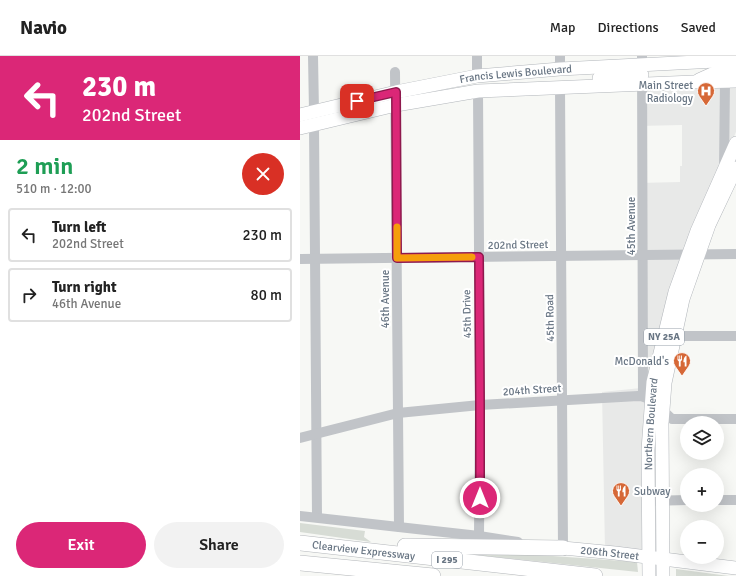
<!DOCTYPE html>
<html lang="en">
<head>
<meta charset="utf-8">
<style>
	:root { --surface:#fff; --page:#f2f2f2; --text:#222; --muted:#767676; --line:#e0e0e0; --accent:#db2777 }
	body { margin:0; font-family:Signika,sans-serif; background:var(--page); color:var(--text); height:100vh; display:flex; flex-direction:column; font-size:15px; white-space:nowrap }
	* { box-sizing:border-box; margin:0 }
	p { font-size:13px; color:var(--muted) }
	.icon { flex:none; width:22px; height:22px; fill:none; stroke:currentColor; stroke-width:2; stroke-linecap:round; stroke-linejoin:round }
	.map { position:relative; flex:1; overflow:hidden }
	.sheet { display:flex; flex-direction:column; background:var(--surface); width:300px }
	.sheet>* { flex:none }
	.hud { background:#db2777; color:#fff; overflow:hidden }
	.tools { position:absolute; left:380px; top:360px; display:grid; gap:8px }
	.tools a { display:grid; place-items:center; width:44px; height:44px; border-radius:50%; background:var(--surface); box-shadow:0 4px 16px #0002; font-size:20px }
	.pin { position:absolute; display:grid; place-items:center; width:34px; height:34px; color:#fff; margin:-17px; border-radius:8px; box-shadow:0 2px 6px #0006 }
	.me { position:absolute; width:44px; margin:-22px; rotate:0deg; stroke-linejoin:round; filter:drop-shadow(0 0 3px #0008) }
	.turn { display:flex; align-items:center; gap:14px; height:84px; padding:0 16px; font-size:18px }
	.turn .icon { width:52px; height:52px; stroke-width:2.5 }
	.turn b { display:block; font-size:28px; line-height:34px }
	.round { display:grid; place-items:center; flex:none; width:42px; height:42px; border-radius:21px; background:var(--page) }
	.summary { display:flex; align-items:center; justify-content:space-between; height:68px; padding:0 16px }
	h1 { font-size:24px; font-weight:600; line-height:30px; color:#1e9e55 }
	.cta { display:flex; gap:8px; margin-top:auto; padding:8px 16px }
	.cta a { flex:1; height:46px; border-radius:24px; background:var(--accent); color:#fff; font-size:16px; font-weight:600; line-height:46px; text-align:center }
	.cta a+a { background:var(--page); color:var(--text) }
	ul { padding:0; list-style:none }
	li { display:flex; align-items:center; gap:12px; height:54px; margin:0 8px 6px; padding:0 8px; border:2px solid var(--line); border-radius:4px }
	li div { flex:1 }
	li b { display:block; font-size:15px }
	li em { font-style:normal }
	header { display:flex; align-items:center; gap:24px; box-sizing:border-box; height:56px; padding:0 20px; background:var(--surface); border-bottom:1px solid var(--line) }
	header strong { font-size:19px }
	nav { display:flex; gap:22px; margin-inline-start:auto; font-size:14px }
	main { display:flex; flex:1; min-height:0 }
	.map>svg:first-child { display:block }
</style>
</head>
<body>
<header>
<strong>Navio</strong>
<nav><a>Map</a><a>Directions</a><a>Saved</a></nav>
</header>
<main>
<section class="sheet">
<div class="hud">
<div class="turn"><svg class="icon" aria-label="left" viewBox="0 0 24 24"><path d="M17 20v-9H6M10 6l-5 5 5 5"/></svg><div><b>230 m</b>202nd Street</div></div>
</div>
<div class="summary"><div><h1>2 min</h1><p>510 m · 12:00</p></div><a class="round" style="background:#d93025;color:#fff"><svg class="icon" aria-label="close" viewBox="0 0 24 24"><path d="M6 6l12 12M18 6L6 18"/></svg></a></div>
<ul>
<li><svg class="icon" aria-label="left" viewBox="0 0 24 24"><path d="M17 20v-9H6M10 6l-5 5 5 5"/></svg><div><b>Turn left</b><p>202nd Street</p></div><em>230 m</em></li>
<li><svg class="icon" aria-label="right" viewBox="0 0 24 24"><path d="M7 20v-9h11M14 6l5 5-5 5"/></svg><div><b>Turn right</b><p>46th Avenue</p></div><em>80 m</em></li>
</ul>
<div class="cta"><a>Exit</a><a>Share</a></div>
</section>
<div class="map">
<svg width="436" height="520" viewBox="0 0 436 520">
	<rect width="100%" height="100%" fill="#f7f8f5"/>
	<polygon fill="#e8e9e8" points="436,32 436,76 383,194 366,251 343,497 305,494 302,336 341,332 338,127 380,126 380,110 382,110 382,69 338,70 338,34"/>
	<g fill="#d7dcd5">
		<polygon points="0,467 65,475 64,481 71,486 0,476"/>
		<polygon points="211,497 337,506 338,516 167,498"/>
		<polygon points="376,513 429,520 376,520"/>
	</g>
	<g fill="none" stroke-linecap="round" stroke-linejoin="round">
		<g stroke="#b2b6bb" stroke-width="14">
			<g id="major">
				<polyline points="299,22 342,19"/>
				<polyline points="399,24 419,15 436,15"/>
				<path id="s1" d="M 0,59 L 96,36 L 177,20 L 260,13 L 436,4"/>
				<polyline points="0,72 96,49 178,35 394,26 436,25"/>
				<path id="s2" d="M 263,492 L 315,497 L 436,512"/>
				<path id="s3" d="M 349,520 L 348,394 L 353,326 L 375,236 L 397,175 L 436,87"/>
				<polyline points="363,520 362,367 365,327 383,243 409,169 436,112"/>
			</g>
		</g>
		<g stroke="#b4b7bb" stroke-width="16">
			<g id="highway">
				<path id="s4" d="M 0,487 L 295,520"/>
				<polyline points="105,490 263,492"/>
				<polyline points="0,507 133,520"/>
			</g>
		</g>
		<g stroke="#c1c4c8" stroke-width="10">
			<polyline points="13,0 14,55"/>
			<polyline points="177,0 177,20"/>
			<polyline points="260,0 260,13"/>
			<polyline points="342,0 343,340"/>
			<polyline points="95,16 99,471"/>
			<polyline points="178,35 180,349 179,480"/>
			<polyline points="14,69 17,461"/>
			<polyline points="424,111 425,26"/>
			<polyline points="0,203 436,198"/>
			<polyline points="368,280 436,280"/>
			<path d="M 0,382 L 98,357 L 180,349 L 338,340 C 351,340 363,355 372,363 L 436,363"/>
			<polyline points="417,444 436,444"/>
			<polyline points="348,445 387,444"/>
			<polyline points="0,460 179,480 218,486"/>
			<polyline points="258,491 263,492 260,32"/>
		</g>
		<use href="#major" stroke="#fff" stroke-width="13"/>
		<use href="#highway" stroke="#fff" stroke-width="15"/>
	</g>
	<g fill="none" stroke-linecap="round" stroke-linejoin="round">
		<g stroke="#8e194d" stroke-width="10">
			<polyline id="route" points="57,45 96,36 97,202 179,201 180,350 180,442"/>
		</g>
		<use href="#route" stroke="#db2777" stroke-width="7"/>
		<polyline stroke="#f59e0b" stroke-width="7" points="97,171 97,202 172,201"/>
	</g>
	<defs>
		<g id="hospital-pin" transform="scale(0.9)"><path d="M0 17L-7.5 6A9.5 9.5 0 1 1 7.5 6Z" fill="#d66837" stroke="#fff"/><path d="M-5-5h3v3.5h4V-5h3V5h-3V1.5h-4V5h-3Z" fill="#fff"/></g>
		<g id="restaurant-pin" transform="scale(0.9)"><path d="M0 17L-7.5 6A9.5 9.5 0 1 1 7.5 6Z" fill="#d66837" stroke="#fff"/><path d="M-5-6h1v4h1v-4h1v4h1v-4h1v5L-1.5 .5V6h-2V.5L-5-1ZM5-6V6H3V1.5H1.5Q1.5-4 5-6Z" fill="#fff"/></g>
	</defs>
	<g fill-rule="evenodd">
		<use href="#hospital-pin" x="406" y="35"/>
		<use href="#restaurant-pin" x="382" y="305"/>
		<use href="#restaurant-pin" x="321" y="435"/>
	</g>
	<g text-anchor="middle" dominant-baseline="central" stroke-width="4" stroke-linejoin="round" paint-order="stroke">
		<g fill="#fff" stroke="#969fa9" stroke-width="1">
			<rect x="344" y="273" width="40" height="16" rx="3"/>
			<rect x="132" y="496" width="30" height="16" rx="3"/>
		</g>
		<g font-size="10" font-weight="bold" fill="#697684">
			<text x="364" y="281">NY 25A</text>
			<text x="147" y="504">I 295</text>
		</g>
		<g font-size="11" fill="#697684" stroke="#fff">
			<text stroke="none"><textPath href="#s1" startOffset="220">Francis Lewis Boulevard</textPath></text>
			<text transform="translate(331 170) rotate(-90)">45th Avenue</text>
			<text transform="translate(218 189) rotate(-1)">202nd Street</text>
			<text transform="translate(85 243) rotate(-90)">46th Avenue</text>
			<text transform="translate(167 258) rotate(-91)">45th Drive</text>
			<text transform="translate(250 262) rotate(-91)">45th Road</text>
			<text transform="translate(232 334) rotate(-4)">204th Street</text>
			<text stroke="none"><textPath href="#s3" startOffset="152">Northern Boulevard</textPath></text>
			<text stroke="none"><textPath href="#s4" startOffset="64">Clearview Expressway</textPath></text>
			<text stroke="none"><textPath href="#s2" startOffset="47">206th Street</textPath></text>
		</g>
		<g font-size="11" fill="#697684" stroke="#fff" text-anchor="end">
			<text x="393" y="29">Main Street<tspan x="393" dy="13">Radiology</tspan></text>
			<text x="369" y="305">McDonald's</text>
			<text x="334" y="435" text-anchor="start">Subway</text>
		</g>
	</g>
</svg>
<div class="tools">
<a><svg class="icon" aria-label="layers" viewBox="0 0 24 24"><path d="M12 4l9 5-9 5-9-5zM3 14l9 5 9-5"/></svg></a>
<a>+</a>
<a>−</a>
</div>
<div class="pin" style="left:57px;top:45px;background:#d93025"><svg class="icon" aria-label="arrive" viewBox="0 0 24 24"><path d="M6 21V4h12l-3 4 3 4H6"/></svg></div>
<svg class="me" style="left:180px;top:442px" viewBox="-20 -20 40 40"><circle r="17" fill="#db2777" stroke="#fff" stroke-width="3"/><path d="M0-11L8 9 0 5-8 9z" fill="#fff"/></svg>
</div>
</main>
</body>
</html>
